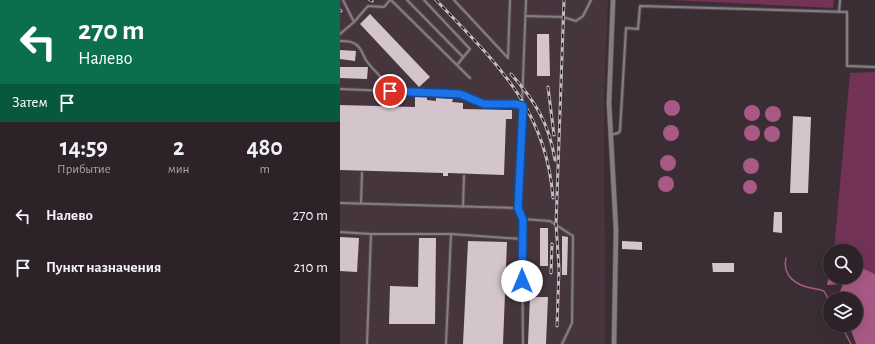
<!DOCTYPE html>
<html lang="ru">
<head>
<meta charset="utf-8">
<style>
	:root { --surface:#2c2227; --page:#342a2f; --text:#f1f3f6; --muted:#a6a4a7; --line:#483f44 }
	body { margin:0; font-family:"Alegreya Sans",sans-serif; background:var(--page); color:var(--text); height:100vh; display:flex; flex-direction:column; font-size:15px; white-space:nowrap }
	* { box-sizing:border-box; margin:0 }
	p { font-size:13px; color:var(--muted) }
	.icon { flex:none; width:22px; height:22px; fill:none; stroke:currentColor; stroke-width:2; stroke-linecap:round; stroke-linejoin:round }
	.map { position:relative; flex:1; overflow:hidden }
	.panel { display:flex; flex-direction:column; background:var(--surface); width:340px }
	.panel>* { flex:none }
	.hud { background:#0b6e4f; color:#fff; overflow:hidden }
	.controls { position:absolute; left:483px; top:244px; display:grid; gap:8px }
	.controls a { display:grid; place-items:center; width:40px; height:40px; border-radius:50%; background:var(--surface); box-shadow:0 4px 16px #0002,0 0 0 1px var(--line); font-size:20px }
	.pin { position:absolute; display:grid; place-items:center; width:34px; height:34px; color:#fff; margin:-17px; border:2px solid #fff; border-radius:50%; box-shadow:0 1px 4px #0007 }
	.me { position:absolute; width:44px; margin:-22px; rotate:0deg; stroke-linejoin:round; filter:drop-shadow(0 0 3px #0008) }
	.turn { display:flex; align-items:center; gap:14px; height:84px; padding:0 12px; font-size:18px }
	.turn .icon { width:52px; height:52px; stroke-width:2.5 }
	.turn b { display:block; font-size:28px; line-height:34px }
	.then { display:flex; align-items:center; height:38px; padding:0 12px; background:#0003; gap:8px; font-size:15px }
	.eta { display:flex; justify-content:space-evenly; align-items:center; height:68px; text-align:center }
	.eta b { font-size:24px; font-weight:700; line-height:28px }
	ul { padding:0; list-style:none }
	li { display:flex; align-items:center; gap:12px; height:52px; padding:0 12px }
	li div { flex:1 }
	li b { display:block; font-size:15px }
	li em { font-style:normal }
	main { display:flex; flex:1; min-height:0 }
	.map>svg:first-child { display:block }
</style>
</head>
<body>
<main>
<section class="panel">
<div class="hud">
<div class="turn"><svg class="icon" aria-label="left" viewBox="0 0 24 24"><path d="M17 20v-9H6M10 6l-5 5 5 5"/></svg><div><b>270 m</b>Налево</div></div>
<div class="then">Затем<svg class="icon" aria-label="arrive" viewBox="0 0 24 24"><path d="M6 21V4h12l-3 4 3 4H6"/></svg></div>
</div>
<div class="eta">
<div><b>14:59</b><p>Прибытие</p></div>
<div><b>2</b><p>мин</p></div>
<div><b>480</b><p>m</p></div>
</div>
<ul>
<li><svg class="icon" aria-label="left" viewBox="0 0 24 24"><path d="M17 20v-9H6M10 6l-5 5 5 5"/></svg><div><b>Налево</b></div><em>270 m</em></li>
<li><svg class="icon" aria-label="arrive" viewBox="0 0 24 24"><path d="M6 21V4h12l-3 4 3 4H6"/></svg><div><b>Пункт назначения</b></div><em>210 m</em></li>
</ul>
</section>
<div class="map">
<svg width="535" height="344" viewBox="0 0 535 344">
	<rect width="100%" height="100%" fill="#3a2e34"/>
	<polygon fill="#47353e" points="0,0 268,0 264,88 265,344 0,344"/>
	<g fill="#723356">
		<polygon points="330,0 494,0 493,8"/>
		<polygon points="535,72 535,274 524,269 516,268 516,251 494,251 510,73"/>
	</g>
	<g fill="#a95985">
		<circle cx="332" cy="108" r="8"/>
		<circle cx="412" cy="113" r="8"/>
		<circle cx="433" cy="114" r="8"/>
		<circle cx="412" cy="133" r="8"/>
		<circle cx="331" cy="133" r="8"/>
		<circle cx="432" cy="134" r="8"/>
		<circle cx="328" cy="163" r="8"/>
		<circle cx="411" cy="166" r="8"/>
		<circle cx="326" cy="184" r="8"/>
		<circle cx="410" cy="187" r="7"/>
		<polygon points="516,268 524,269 535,274 535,344 516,344 509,325 516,325 516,299 497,299 503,284 487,285 490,270 490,277 516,277"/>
	</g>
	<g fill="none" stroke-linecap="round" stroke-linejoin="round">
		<g stroke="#a95985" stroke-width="1.5">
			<path d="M 446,258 C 442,276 456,285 471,288 C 476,289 479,289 484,291 L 490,302"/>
			<polyline points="501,325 511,344"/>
		</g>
	</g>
	<g fill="#d4c5cc">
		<polygon points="30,14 90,77 79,87 20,24"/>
		<polygon points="197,34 209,34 210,76 197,76"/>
		<polygon points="0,50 16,51 15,61 0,59"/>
		<polygon points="0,67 28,67 27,79 0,78"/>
		<polygon points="75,96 87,96 87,100 96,101 96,98 113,99 112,102 123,103 123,109 172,110 172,119 166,119 164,175 108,173 108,176 103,176 103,173 0,170 0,105 75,107"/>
		<polygon points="453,116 471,117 468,193 450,193"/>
		<polygon points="434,212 442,212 442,233 433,232"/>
		<rect x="200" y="228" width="8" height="38"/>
		<polygon points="222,236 228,237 227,275 222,275"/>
		<polygon points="0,237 19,238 17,272 0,271"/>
		<polygon points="79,238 96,238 95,324 49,324 50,286 78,287"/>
		<polygon points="128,241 167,242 163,344 123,344"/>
		<polygon points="282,241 302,242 302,250 282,249"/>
		<polygon points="372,263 394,263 394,272 373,272"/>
		<polygon points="190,297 208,297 206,344 188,344"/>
	</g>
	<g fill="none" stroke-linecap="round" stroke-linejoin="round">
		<g stroke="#554a50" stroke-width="4">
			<g id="lane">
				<polyline points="51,0 130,78"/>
				<polyline points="67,0 123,57"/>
				<polyline points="84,0 130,49 117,65"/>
				<polyline points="114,0 168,58"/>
				<polyline points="499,12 500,0"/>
				<polyline points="186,16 223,17 236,21 243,16 251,0"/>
				<polyline points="14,22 28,6 44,7 50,0"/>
				<polyline points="0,34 14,22 3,0"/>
				<path d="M 0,41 C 7,41 13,41 18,46 C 22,50 23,55 26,60 C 33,71 45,78 49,91"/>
				<polyline points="168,57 170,0"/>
				<polyline points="0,89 121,94 144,103 175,104 183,106"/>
				<polyline points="271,135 278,133 280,131 286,28 298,29 300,6 507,12 507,66 535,67"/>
				<polyline points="0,203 178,208 183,219 182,239 111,234 31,234"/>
				<polyline points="21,203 22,173"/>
				<polyline points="123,207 124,176"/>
				<polyline points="178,208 186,0"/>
				<polyline points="183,219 210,221 233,236 232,323 222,344"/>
				<polyline points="0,232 31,234 27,344"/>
				<polyline points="182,239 183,344"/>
				<polyline points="106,344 111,234"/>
			</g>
		</g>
		<g stroke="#554a50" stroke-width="6">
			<polyline id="street" points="273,0 269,103 276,230 274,344"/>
		</g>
		<use href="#lane" stroke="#847e81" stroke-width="2"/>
		<use href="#street" stroke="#847e81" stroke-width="4.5"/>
		<g stroke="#c4bcc0" stroke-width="3">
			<g id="rail">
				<polyline points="30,0 32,1"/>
				<path d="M 96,0 C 155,62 206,107 213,198"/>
				<polyline points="0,10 1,11"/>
				<path d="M 171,74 C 195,101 209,123 215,160"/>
				<polyline points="208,87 214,135"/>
				<polyline points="211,273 212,244"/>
				<polyline points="217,326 219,269 216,224 224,0"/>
			</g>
		</g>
		<use href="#rail" stroke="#1d181b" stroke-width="1.5" stroke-dasharray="4.5" stroke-linecap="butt"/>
	</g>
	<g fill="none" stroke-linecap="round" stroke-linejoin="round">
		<g stroke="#114b97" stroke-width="10">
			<polyline id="route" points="50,91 120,94 144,104 175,104 183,106 178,208 183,220 182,281"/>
		</g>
		<use href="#route" stroke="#1a73e8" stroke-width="7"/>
	</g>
</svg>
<div class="controls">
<a><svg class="icon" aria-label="search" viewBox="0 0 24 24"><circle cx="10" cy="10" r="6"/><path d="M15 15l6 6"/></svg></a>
<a><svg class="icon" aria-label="layers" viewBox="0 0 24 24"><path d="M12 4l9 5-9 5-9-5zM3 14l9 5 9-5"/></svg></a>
</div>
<div class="pin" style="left:50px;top:91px;background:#d93025"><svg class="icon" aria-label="arrive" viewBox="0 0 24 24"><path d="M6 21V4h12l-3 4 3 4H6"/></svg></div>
<svg class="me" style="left:182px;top:281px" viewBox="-20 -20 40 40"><circle r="19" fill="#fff"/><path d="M0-13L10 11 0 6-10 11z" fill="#1a73e8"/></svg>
</div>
</main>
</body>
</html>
